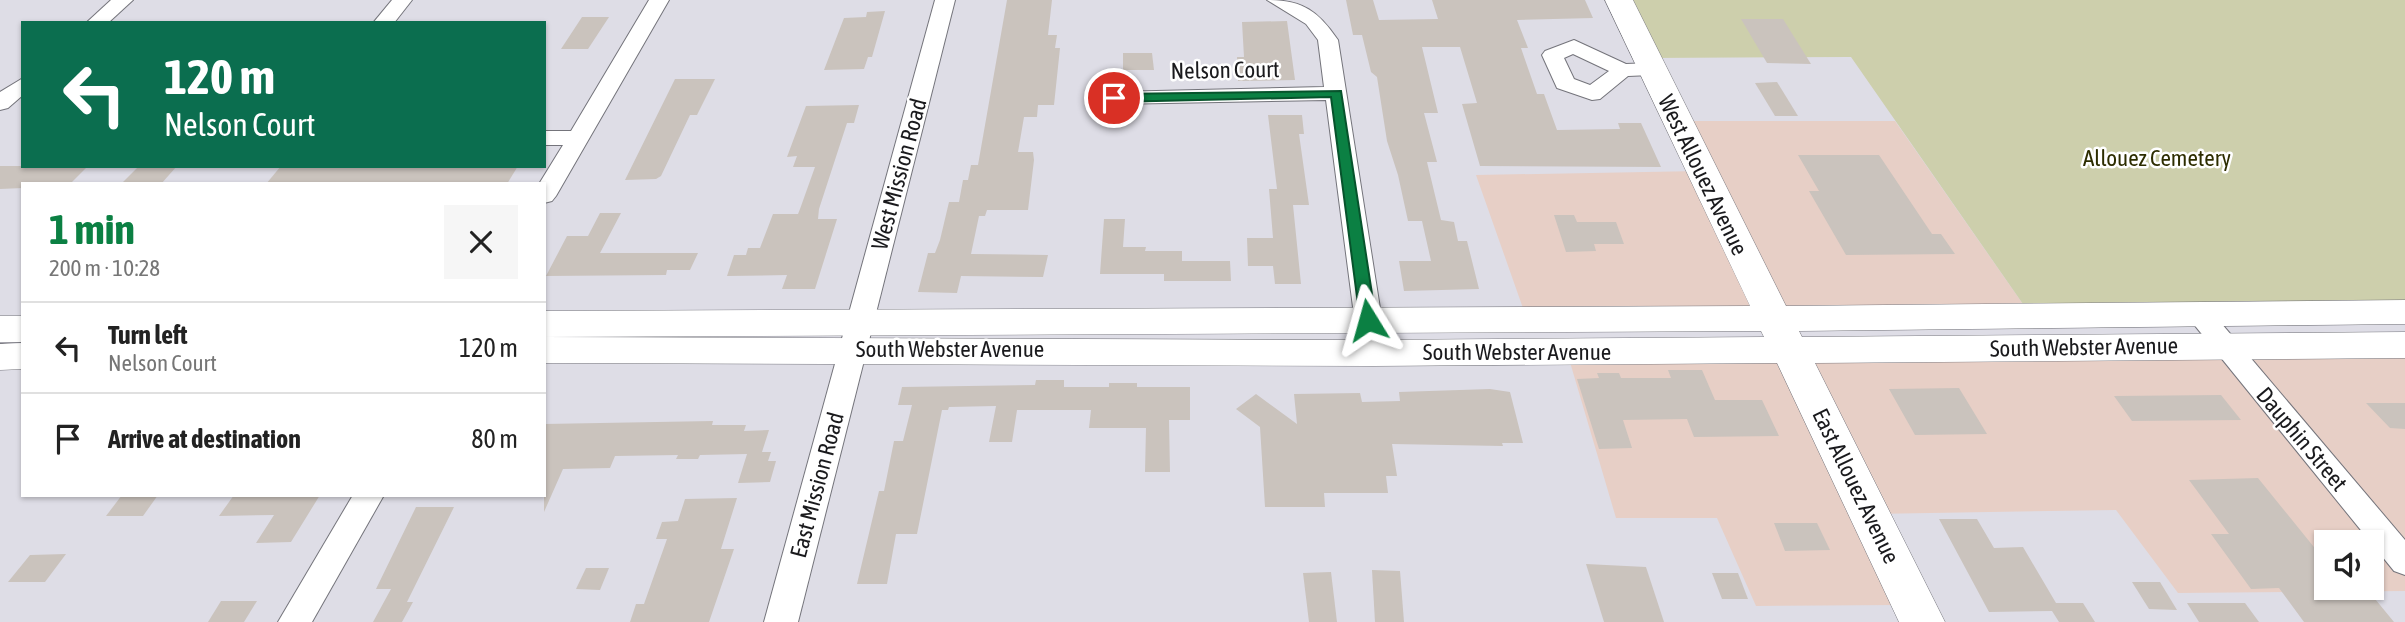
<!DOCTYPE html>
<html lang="en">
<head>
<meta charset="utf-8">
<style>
	:root { --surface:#fff; --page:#f6f6f6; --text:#222; --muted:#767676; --line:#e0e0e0; --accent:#0b8043 }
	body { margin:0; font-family:"Asap Condensed",sans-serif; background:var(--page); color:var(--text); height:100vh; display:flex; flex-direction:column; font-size:26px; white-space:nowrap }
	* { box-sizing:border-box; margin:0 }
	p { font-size:23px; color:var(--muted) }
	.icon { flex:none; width:38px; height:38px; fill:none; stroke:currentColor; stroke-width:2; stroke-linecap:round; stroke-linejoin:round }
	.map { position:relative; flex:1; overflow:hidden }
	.details { position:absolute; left:21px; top:182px; width:525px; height:315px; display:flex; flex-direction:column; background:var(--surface); border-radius:0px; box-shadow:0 2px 5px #0004 }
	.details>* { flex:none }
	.guide { position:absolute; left:21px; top:21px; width:525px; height:147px; border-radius:0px; box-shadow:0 2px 5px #0004; background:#0b6e4f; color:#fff; overflow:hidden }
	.tools { position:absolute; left:2314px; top:530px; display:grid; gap:14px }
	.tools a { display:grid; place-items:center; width:70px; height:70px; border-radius:0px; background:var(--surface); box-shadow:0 2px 5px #0004; font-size:35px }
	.pin { position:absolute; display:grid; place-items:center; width:60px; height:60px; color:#fff; margin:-30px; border:4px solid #fff; border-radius:50%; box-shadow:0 2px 7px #0007 }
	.me { position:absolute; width:77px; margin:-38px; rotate:352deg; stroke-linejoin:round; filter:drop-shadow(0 0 5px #0008) }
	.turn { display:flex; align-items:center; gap:24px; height:147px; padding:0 28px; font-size:32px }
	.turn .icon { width:91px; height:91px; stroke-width:2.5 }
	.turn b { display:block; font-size:49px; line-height:60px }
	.round { display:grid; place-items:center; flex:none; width:74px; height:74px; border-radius:0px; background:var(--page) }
	.headline { display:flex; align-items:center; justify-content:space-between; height:119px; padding:0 28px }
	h1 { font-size:42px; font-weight:700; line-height:52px; color:var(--accent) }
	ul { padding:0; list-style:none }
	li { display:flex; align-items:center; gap:21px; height:91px; padding:0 28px; border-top:2px solid var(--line) }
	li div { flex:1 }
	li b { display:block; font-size:26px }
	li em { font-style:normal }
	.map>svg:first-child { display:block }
</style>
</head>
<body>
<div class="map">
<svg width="2405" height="622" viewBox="0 0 2405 622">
	<rect width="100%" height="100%" fill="#dedde6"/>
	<g fill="#e7cfc6" fill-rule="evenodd">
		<polygon points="1676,121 1895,121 2032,317 1524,311 1476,175 1700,171"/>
		<path d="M 2405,345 L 2405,591 L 2178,593 L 2116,510 L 1871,514 L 1900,605 L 1756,606 L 1717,518 L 1616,518 L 1567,352 ZM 2326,542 L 2371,542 L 2371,588 L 2326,588 Z"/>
	</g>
	<polygon fill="#cdcfac" points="1619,0 2405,0 2405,312 2032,317 1851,57 1646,58"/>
	<g fill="#cac3bd">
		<polygon points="1007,0 1052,0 1048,35 1057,35 1055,48 1060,48 1054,105 1038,105 1037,117 1024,117 1018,152 1033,152 1034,160 1028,210 987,210 985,216 979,216 971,254 1048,255 1043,277 961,276 957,293 918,292 928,253 935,253 940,240 949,202 959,202 963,180 968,180 971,165 978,165"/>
		<polygon points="1346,0 1373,0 1379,20 1438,19 1432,0 1585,0 1593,18 1517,20 1528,48 1521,48 1537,94 1544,94 1557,130 1620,129 1618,123 1641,123 1661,167 1480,166 1462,104 1477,103 1460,47 1422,47 1438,113 1424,113 1437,162 1427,162 1441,220 1454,222 1458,241 1467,241 1479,289 1404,291 1399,261 1431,261 1422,221 1408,221 1398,175 1387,141 1377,77 1371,72 1362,35 1353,35"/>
		<polygon points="885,11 872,57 868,57 864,69 824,70 844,18 866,17 867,12"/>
		<polygon points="582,17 609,17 588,49 561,49"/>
		<polygon points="1741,19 1783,19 1811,64 1767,63"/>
		<polygon points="1287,21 1295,80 1238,81 1237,57 1244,57 1242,22"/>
		<polygon points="1123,53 1152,53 1154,70 1123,70"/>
		<polygon points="675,79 715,79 697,115 690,115 661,176 656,179 625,180"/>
		<polygon points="1777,82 1798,116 1775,116 1755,83"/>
		<polygon points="859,105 854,123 847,123 819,209 818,219 837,219 815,289 782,289 787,275 727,276 734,255 746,255 748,248 760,248 773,214 798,214 800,209 815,167 793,167 797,156 787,157 806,106"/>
		<polygon points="1268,115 1302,115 1304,134 1299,134 1309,205 1293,205 1301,284 1275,284 1273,266 1248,266 1247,238 1273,238 1269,189 1277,189"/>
		<polygon points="1798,155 1879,155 1932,234 1941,234 1955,254 1846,255 1809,191 1819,191"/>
		<polygon points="0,166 88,166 70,184 23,184 23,188 0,189"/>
		<polygon points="139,166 177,166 161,184 121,184"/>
		<polygon points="281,166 518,166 507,184 266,184"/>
		<polygon points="600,213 621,213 600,253 698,253 690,270 667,270 666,275 546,276 567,236 588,236"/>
		<polygon points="1554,215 1574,215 1577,222 1616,222 1624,244 1594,244 1596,251 1566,252"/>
		<polygon points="1104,219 1125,219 1123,247 1146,247 1145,251 1182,251 1182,261 1230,261 1231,281 1164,281 1164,274 1100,274"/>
		<polygon points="1668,370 1702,370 1715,400 1762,400 1779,436 1694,437 1687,419 1623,420 1632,448 1599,449 1577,379 1599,378 1597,373 1619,373 1621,378 1671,378"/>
		<polygon points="1036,380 1064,380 1064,387 1109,387 1109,383 1137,383 1137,387 1190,387 1190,420 1169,420 1170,472 1145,472 1146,428 1089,428 1091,410 1017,410 1012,442 989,442 996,406 949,407 948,410 942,410 917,534 896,534 887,584 857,584 879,491 884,491 894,441 903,441 912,405 898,405 902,387 1035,385"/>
		<polygon points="1959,388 1987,434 1915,435 1889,389"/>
		<polygon points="1490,389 1510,392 1523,443 1502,443 1503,446 1392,444 1397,476 1386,476 1388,493 1324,493 1325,507 1265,507 1260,427 1236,409 1256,394 1297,424 1294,394 1360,393 1362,402 1400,401 1399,392"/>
		<polygon points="2221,395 2241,420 2132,421 2114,396"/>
		<polygon points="2366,403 2405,403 2405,429 2390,428"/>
		<polygon points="713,421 712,425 746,425 744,431 769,430 762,452 771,452 768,461 776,461 770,482 738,483 747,454 700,455 698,459 676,459 678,455 615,456 610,468 563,469 544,512 544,424"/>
		<polygon points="2258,478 2326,562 2326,594 2371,594 2394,622 2304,622 2279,588 2251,589 2211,534 2229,534 2189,480"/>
		<polygon points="122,495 158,495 143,516 106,516"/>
		<polygon points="234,495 320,495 291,542 256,543 274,515 219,516"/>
		<polygon points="737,498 721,549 734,549 709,622 630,622 636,604 644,604 667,539 656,539 662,522 678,521 685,499"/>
		<polygon points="416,507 454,507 407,602 413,602 402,622 373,622 391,589 376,589"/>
		<polygon points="1939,519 1977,519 1994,548 2023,547 2056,603 2083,603 2095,622 2059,622 2052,611 1989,612"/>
		<polygon points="1774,523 1817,523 1830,550 1785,551"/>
		<polygon points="66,554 45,582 8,582 30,555"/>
		<polygon points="1586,564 1646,567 1664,622 1604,622"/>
		<polygon points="586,568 609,568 600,590 576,589"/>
		<polygon points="1372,570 1400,571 1404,622 1375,622"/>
		<polygon points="1331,572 1337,622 1309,622 1303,573"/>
		<polygon points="1712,573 1738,573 1748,599 1722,599"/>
		<polygon points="2132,582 2160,582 2177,610 2149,609"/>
		<polygon points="221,601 257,601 244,622 208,622"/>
		<polygon points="2187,603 2245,603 2259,622 2199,622"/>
	</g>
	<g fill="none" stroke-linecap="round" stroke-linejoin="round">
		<g stroke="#74747b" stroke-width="2">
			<g id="street">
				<polygon points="111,0 133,0 108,23 86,23"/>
				<polygon points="392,0 412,0 394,23 373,23"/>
				<polygon points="649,0 669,0 556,196 552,201 544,203 544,184 539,184 563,145 544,145 544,131 571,131"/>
				<polygon points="935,0 955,0 798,622 764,622"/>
				<path d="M 1267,0 C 1303,0 1318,11 1338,40 L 1387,353 L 1383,360 L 1373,362 L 1363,360 L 1359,353 L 1326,100 L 1114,104 L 1103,98 L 1114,92 L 1324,87 L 1318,40 L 1306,24 Z"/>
				<path d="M 1574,40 L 1626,64 L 1651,63 L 1661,69 L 1651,75 L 1628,76 L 1600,99 L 1592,100 L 1557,88 L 1542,55 L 1545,51 ZM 1573,54 L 1609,71 L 1590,85 L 1574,79 L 1564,58 Z"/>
				<polygon points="23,78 23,95 8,108 0,110 0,92"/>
				<polygon points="2201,307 2210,310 2405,540 2405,575 2394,571 2192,322 2188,316 2192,310"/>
				<polygon points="353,495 384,495 312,622 278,622"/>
			</g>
		</g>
		<g stroke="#74747b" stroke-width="1">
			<g id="secondary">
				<polygon points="1605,0 1633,0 1786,306 2405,300 2405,324 1799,331 1802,337 2405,332 2405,358 1815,363 1945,622 1899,622 1777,363 1373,366 544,363 544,337 1373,340 1764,337 1761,331 544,337 544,311 1750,306"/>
				<rect x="0" y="316" width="23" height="26"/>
				<polygon points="23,343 23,369 0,370 0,344"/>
			</g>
		</g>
		<use href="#street" fill="#fff" fill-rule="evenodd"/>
		<use href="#secondary" fill="#fff" fill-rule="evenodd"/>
	</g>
	<polygon fill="#0b8043" stroke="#07532c" stroke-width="2" points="1341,91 1376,320 1368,325 1360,320 1331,97 1114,102 1108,98 1114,94"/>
	<g text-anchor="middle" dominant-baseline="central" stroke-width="5" stroke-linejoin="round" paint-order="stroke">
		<g font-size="23" fill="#1a1a1d" stroke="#fff">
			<text transform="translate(1225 70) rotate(-1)">Nelson Court</text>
			<text transform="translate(899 174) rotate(-75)">West Mission Road</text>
			<text transform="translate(1703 175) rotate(64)">West Allouez Avenue</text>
			<text transform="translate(2084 347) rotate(-1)">South Webster Avenue</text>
			<text x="950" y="349">South Webster Avenue</text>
			<text x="1517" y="352">South Webster Avenue</text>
			<text transform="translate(2302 439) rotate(50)">Dauphin Street</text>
			<text transform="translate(817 485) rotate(-75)">East Mission Road</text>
			<text transform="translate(1856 486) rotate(64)">East Allouez Avenue</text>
		</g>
		<g font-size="23" fill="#2d2d00" stroke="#fff">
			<text x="2157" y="158">Allouez Cemetery</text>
		</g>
	</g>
</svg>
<div class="tools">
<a><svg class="icon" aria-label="sound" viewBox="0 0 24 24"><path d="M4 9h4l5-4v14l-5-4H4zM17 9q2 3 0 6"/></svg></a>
</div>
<div class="pin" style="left:1114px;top:98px;background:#d93025"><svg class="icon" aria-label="arrive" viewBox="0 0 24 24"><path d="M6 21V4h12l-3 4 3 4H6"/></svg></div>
<svg class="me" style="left:1368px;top:320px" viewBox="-20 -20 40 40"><path d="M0-17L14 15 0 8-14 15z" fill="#0b8043" stroke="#fff" stroke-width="4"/></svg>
<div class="guide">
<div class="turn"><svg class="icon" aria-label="left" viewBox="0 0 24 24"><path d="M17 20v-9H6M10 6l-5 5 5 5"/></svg><div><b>120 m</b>Nelson Court</div></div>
</div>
<section class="details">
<div class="headline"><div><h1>1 min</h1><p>200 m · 10:28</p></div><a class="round"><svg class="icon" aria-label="close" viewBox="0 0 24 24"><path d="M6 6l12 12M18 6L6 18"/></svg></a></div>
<ul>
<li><svg class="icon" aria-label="left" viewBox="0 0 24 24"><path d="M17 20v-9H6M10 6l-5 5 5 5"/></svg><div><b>Turn left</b><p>Nelson Court</p></div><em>120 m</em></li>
<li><svg class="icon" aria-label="arrive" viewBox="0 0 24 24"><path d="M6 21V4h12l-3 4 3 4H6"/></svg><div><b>Arrive at destination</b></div><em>80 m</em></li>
</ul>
</section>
</div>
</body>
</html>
